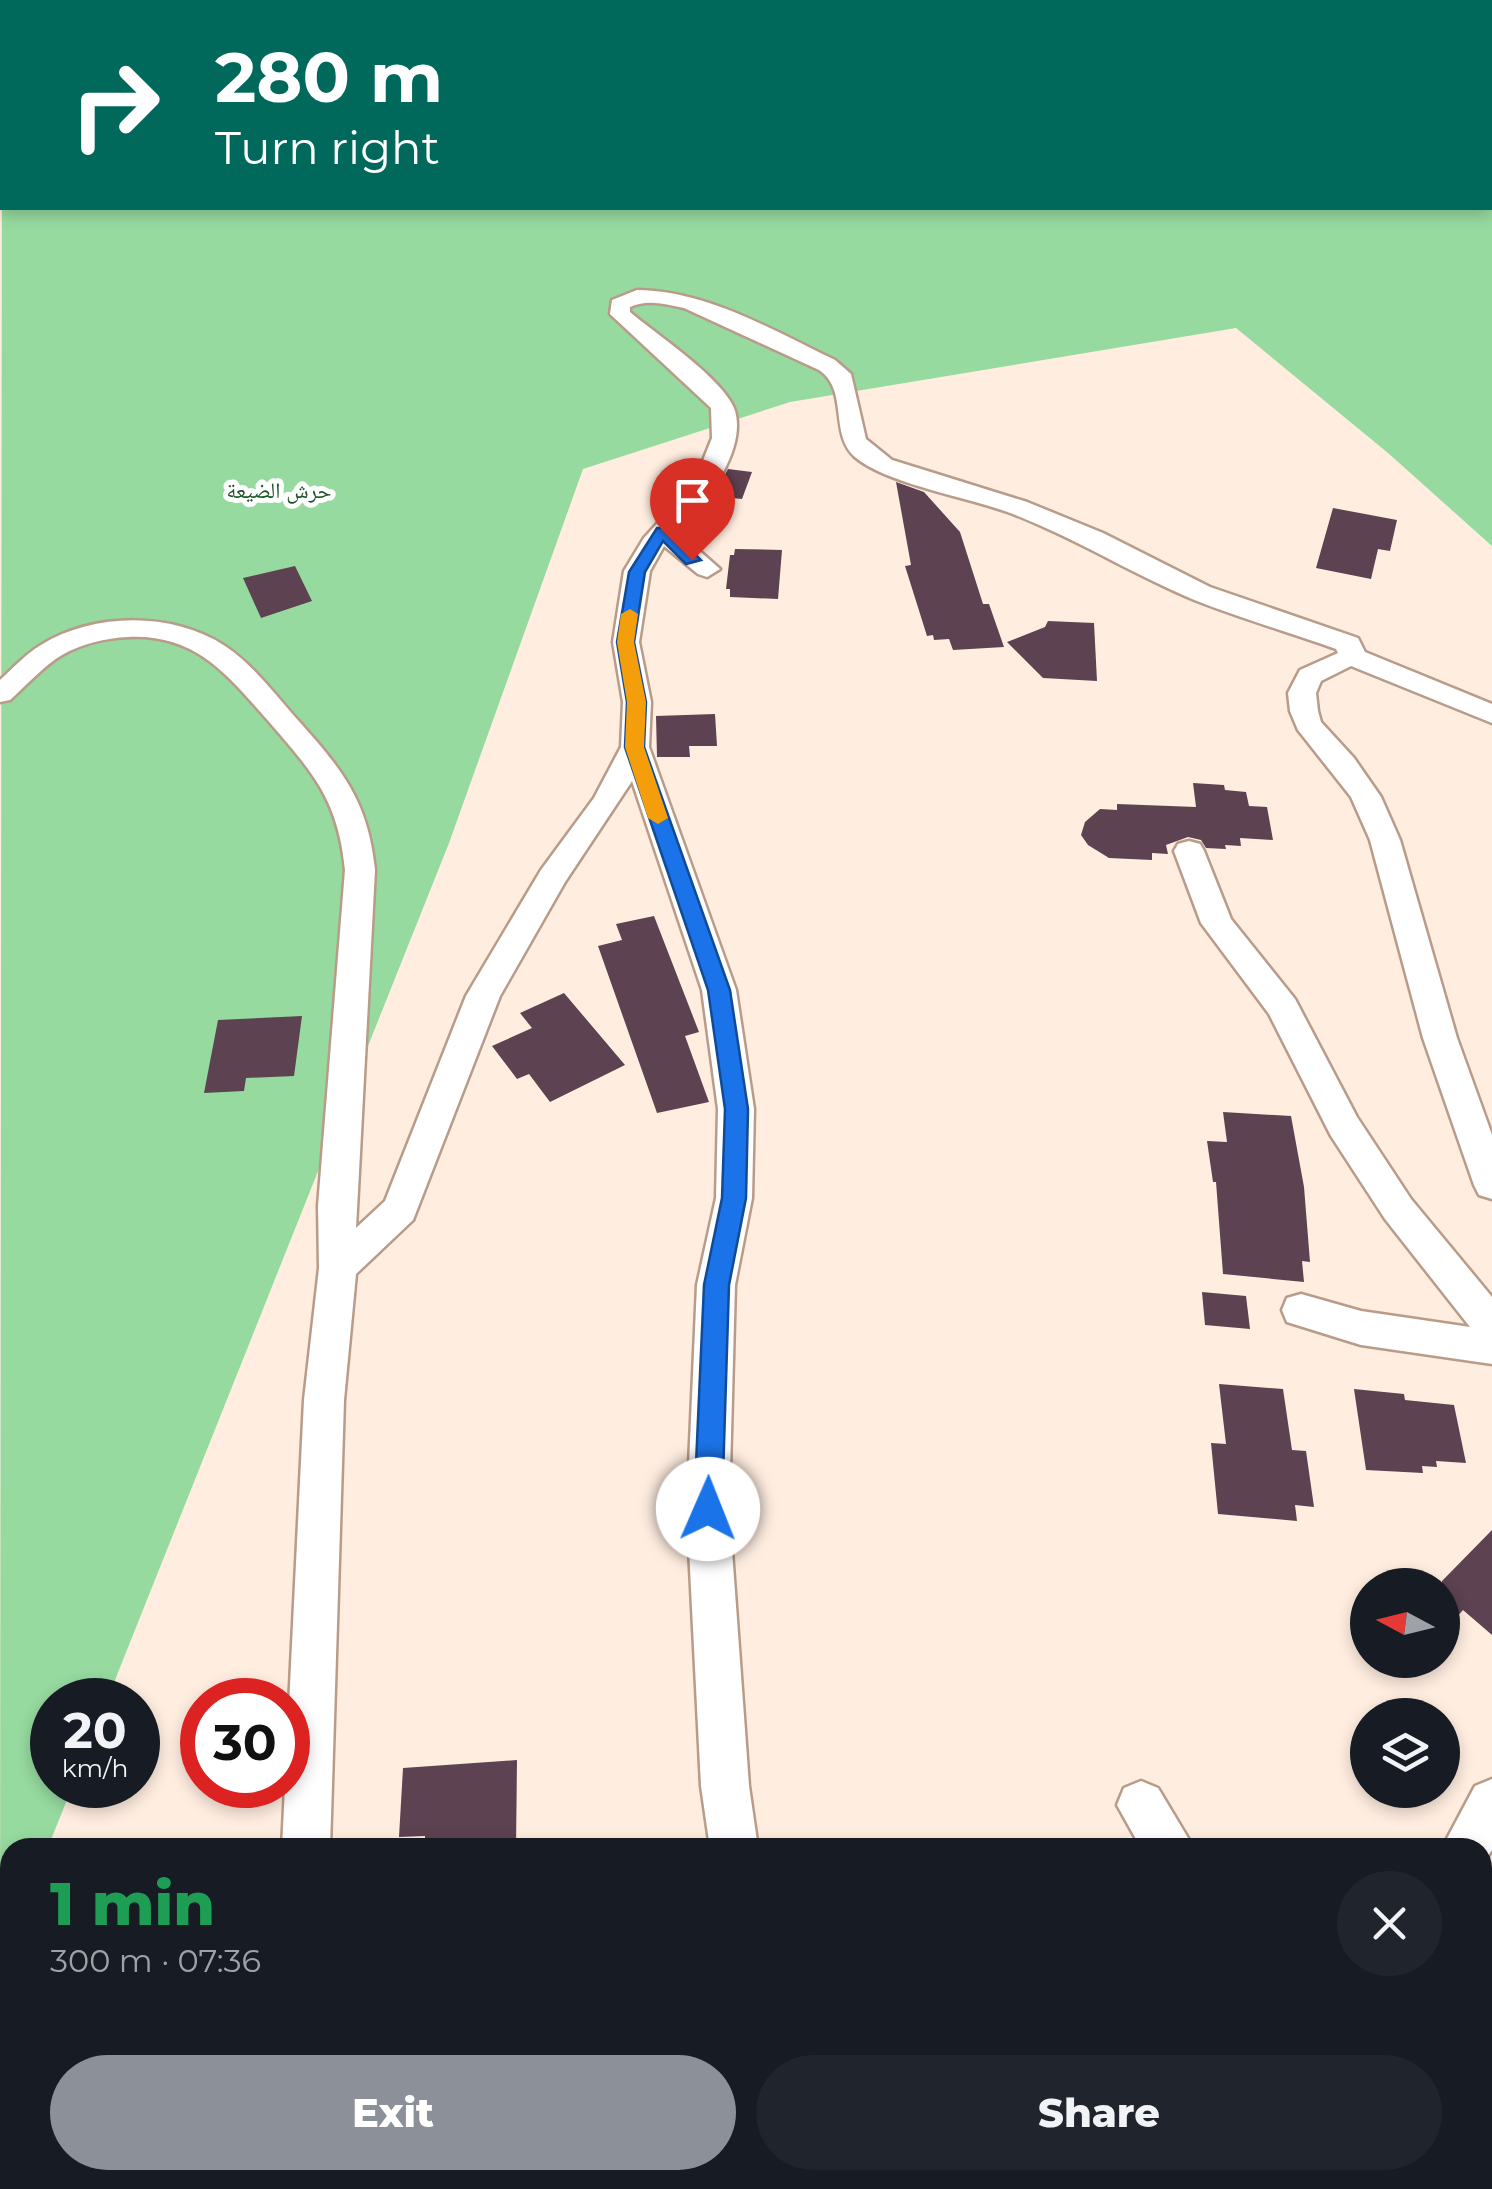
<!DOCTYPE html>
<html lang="en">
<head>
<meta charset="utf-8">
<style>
	:root { --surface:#171b24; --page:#20242c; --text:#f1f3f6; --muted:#9ea1a6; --accent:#8c9099 }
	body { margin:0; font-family:Montserrat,"Noto Naskh Arabic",sans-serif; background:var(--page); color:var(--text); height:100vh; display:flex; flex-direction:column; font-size:38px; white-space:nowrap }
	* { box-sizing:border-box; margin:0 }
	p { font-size:32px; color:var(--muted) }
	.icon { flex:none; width:55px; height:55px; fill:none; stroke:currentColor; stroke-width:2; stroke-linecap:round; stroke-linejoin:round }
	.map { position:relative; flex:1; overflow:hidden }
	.side { position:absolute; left:0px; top:1838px; width:1492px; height:352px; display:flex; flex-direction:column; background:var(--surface); border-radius:30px 30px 0 0; box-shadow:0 5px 15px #0003 }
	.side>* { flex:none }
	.banner { position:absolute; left:0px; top:0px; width:1492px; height:210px; box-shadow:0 5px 15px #0003; background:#00695c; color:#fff; overflow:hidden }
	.needle { width:65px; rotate:277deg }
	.controls { position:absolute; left:1350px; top:1568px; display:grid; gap:20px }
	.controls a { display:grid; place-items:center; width:110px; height:110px; border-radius:50%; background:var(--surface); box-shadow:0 5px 15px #0003; font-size:50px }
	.speed { position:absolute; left:30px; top:1678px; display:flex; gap:20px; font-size:50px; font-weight:700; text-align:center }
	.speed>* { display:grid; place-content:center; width:130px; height:130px; border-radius:50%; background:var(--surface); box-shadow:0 5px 15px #0003; line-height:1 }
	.speed small { font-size:25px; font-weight:400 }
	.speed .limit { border:15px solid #d22; background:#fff; color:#111 }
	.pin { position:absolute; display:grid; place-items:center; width:85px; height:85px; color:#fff; margin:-102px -42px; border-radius:50% 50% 50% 0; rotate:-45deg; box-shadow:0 0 10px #0007 }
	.pin .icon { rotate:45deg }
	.me { position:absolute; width:110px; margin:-55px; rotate:1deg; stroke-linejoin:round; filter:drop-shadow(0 0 8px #0008) }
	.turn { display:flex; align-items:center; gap:35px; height:210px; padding:0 50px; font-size:45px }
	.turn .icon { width:130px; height:130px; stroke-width:2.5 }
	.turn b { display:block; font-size:70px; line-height:85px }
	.round { display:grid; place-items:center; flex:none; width:105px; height:105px; border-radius:52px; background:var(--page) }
	.summary { display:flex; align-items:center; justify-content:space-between; height:170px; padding:0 50px }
	h1 { font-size:60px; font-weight:800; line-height:75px; color:#1e9e55 }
	.primary-button { display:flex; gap:20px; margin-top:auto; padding:20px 50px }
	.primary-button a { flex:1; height:115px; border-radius:60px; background:var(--accent); color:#fff; font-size:40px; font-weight:800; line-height:115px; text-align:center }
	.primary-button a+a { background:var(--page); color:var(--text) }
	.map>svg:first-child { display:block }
</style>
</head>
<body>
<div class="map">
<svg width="1492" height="2189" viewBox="0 0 1492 2189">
	<rect width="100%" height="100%" fill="#ffede0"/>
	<polygon fill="#96da9f" points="38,0 1492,0 1492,546 1388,453 1236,328 790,402 583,469 449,843 107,1700 52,1700 52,1785 73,1785 48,1847 10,1848 10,1942 0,1967 2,44 2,208 1490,208 1490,2 36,2"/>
	<g fill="#5d4251">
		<polygon points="728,469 752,472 742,499 713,496"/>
		<polygon points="896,482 924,492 960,532 983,604 989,604 1004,647 953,650 949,639 934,640 933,635 927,636 905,566 911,565"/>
		<polygon points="1333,508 1397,520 1390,551 1378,549 1371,579 1316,568"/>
		<polygon points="735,549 782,550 778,599 730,597 730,589 726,589 730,555 734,555"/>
		<polygon points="295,566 312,601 261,618 243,578"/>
		<polygon points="1048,621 1094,623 1097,681 1043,678 1007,642 1045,627"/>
		<polygon points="715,714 717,746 689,746 690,757 657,757 656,716"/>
		<polygon points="1193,783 1224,785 1225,790 1246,792 1249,806 1267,807 1273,840 1240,838 1241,846 1225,845 1226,849 1206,848 1201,840 1188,837 1166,845 1168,854 1152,853 1152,860 1109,858 1088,845 1081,835 1085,822 1100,809 1117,810 1117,804 1196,807"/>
		<polygon points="654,916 699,1032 685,1036 709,1102 657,1113 598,946 622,940 616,924"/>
		<polygon points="564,993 625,1065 550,1102 529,1074 517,1079 492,1046 532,1028 520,1013"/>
		<polygon points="302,1016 294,1076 246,1078 244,1091 204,1093 218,1020"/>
		<polygon points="1223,1112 1291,1116 1304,1187 1310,1262 1302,1261 1304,1282 1223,1274 1216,1182 1213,1182 1207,1141 1227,1142"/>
		<polygon points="1202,1292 1246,1296 1250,1329 1205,1325"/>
		<polygon points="1219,1384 1283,1389 1292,1450 1306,1451 1314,1507 1295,1505 1297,1521 1218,1514 1211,1443 1226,1444"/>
		<polygon points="1354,1389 1404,1394 1405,1400 1454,1405 1466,1463 1436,1461 1437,1467 1422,1466 1423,1473 1366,1470"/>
		<polygon points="1492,1530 1492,1635 1463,1610 1442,1634 1442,1581"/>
		<polygon points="517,1760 516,1848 425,1848 425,1836 399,1837 403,1768"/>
	</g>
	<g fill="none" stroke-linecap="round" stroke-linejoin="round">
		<g stroke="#b89c89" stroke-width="5">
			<g id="minor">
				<path d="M 637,290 C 708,291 772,330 835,360 L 851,374 L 866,439 L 892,460 L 1027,502 L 1103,533 L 1210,587 L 1358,638 L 1365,652 L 1492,704 L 1492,723 L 1351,666 L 1321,681 L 1316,693 L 1318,711 L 1321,722 L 1354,758 L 1381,797 L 1400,840 L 1457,1038 L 1492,1135 L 1492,1199 L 1479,1195 L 1474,1185 L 1423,1038 L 1370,840 L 1351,797 L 1298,730 L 1290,711 L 1288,693 L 1300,670 L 1338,653 L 1336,649 C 1289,632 1239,618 1192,599 C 1131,573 1075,538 1013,514 C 972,498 886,484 855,457 C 829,434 849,390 819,370 L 684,308 C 665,304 648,299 630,307 L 630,312 C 657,335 721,377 734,408 C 749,448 704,506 678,532 L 720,569 L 707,577 L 698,574 L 664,546 L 650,571 L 639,642 L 651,702 L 649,747 L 736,990 L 754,1109 L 752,1198 L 735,1285 L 729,1509 L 749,1786 L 758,1848 L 710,1848 L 701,1786 L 687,1509 L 697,1285 L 716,1198 L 718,1109 L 702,990 L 632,781 L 565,882 L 500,996 L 413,1220 L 356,1274 L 344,1400 L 330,1848 L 282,1848 L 304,1400 L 319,1268 L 318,1206 L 345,870 C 338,801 315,775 271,724 C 228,676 198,634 128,637 C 106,638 81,644 62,655 C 43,666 26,686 10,700 L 0,702 L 0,680 C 13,668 26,654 41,645 C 95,612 173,612 225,646 C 252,664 274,693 295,717 C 341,768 368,800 375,870 L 356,1228 L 385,1201 L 466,996 L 541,870 L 594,798 L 621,747 L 623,702 L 613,642 L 624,571 L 644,538 L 694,483 L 712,438 L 711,408 L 610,314 L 612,300 Z"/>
				<polygon points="1189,841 1200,844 1204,851 1231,919 1295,999 1357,1117 1411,1199 1492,1297 1492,1364 1361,1345 1287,1322 1282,1310 1287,1298 1301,1294 1361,1311 1470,1327 1385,1219 1331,1136 1269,1014 1201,923 1174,851 1178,844"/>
				<polygon points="1492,1779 1492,1850 1482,1865 1482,1848 1442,1848 1475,1786"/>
				<polygon points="1141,1781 1158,1788 1194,1848 1141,1848 1117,1805 1124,1788"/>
				<polygon points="1482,2036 1492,2040 1492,2092 1482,2088"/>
				<polygon points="300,2180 354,2180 355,2189 301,2189"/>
				<polygon points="777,2180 832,2180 835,2189 780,2189"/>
				<polygon points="1250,2180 1306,2180 1303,2189 1247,2189"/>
			</g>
		</g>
		<use href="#minor" fill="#fff" fill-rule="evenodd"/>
	</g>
	<polygon fill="#1a73e8" stroke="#114b97" stroke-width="2.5" points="657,528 669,528 701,560 686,564 663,541 645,572 634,642 646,702 644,747 730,990 748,1109 746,1198 729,1285 722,1509 718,1518 708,1522 698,1518 694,1509 704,1285 722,1198 725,1109 708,990 625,747 627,702 617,642 629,572"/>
	<polygon fill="#f59e0b" points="630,609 638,614 634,642 646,702 644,747 668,818 658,824 648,818 625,747 627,702 617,642 621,614"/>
	<g text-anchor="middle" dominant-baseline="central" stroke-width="10" stroke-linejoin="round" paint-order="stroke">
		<g font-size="22" fill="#1e5329" stroke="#fefefe">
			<text x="279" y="490">حرش الضيعة</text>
		</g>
	</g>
</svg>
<div class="controls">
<a><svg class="needle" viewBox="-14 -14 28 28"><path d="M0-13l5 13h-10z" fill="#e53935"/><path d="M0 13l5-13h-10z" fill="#9ea1a6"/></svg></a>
<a><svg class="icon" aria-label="layers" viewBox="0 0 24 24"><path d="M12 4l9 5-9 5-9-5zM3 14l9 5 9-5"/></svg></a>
</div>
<div class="speed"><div>20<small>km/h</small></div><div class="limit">30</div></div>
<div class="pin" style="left:692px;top:560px;background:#d93025"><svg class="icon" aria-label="arrive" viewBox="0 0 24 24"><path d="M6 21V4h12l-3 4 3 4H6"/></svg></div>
<svg class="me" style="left:708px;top:1509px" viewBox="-20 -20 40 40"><circle r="19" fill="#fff"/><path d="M0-13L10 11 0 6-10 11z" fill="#1a73e8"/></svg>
<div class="banner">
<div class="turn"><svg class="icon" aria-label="right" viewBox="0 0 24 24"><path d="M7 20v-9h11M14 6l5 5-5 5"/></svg><div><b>280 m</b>Turn right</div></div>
</div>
<section class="side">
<div class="summary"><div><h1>1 min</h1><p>300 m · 07:36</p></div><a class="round"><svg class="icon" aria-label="close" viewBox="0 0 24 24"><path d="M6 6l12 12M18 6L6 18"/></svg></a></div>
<div class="primary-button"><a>Exit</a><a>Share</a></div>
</section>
</div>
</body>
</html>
